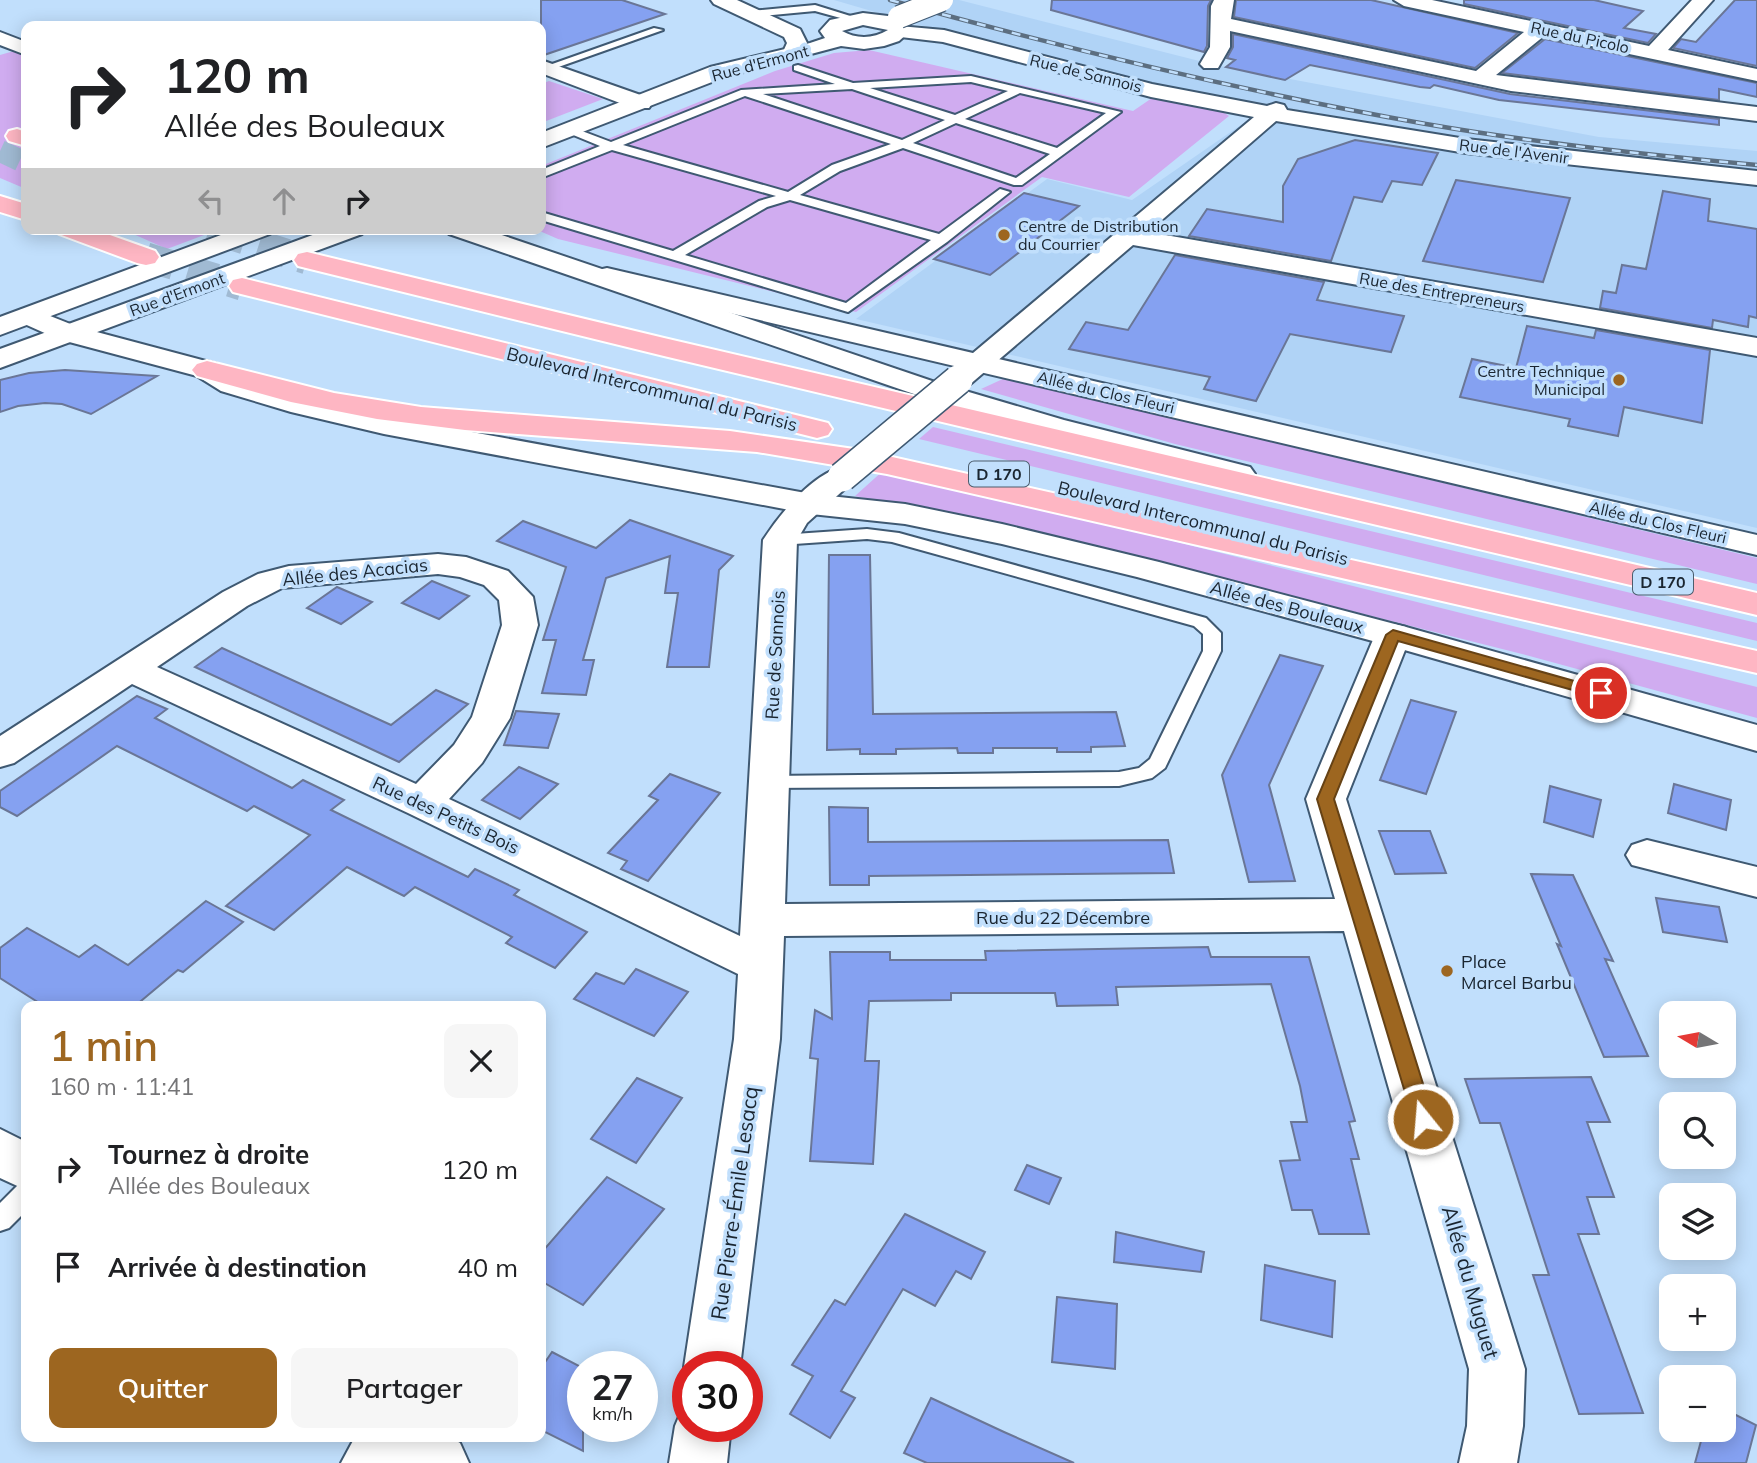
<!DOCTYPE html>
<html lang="fr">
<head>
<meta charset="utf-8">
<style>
	:root { --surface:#fff; --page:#f6f6f6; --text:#202124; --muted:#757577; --accent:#9d6620 }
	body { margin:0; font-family:Mulish,sans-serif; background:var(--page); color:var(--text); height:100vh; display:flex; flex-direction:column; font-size:26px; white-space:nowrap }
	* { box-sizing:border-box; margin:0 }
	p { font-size:23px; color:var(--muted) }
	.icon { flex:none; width:38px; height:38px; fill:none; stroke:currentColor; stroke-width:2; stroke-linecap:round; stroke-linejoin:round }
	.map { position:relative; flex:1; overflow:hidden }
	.details { position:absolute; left:21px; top:1001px; width:525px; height:441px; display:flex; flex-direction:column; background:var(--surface); border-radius:14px; box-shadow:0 4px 18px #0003 }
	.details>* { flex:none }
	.banner { position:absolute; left:21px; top:21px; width:525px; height:214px; border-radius:14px; box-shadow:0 4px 18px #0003; background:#fff; color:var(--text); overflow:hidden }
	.needle { width:46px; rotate:280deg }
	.buttons { position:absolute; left:1659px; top:1001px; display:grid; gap:14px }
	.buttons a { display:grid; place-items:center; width:77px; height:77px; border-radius:14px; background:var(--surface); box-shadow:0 4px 18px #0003; font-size:35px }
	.speed { position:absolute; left:567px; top:1351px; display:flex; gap:14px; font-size:35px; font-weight:700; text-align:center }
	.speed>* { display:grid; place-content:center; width:91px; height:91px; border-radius:50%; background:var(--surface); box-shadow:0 4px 18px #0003; line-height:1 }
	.speed small { font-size:18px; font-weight:400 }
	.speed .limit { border:10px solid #d22; background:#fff; color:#111 }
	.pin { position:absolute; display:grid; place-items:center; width:60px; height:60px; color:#fff; margin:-30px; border:4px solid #fff; border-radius:50%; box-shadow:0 2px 7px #0007 }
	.me { position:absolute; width:77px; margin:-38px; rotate:343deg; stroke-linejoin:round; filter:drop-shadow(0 0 5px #0008) }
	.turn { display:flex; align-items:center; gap:24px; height:147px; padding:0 28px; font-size:32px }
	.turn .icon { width:91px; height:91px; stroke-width:2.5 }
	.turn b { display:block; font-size:49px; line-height:60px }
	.lanes { display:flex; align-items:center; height:66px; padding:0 28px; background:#0003; justify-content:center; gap:35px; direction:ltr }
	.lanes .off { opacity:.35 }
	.round { display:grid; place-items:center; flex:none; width:74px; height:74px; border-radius:14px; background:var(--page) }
	.overview { display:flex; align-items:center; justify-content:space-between; height:119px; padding:0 28px }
	h1 { font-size:42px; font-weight:600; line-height:52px; color:var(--accent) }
	.action { display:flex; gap:14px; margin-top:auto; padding:14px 28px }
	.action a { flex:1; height:80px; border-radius:14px; background:var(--accent); color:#fff; font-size:28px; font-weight:600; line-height:80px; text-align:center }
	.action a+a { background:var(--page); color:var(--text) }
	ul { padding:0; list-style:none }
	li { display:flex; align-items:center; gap:21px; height:98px; padding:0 28px }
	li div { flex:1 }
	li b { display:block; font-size:26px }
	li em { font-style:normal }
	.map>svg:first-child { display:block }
</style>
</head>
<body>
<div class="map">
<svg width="1757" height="1463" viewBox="0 0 1757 1463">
	<rect width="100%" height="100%" fill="#c1dffc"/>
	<g fill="#b0d3f6">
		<polygon points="834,0 959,0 1215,65 1599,137 1757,151 1757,171 1531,148 1168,89 940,31"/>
		<polygon points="1251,118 1530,163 1757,185 1757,528 856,319 1047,179 1132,200"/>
	</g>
	<g fill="#d0acf0">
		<polygon points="869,50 1133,111 1152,98 1223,112 1229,116 1129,197 1042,177 856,312 558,239 535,229 541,229 541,166 775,71 834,53"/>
		<polygon points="14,51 26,55 26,129 13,134 26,140 26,189 0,178 0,55"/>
		<polygon points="549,81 603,99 541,123 541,84"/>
		<polygon points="122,229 220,229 167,249"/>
		<polygon points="1005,378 1757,558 1757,584 1175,444 981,389"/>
		<polygon points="933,427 1757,623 1757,641 919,439"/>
		<polygon points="885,469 1757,687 1757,718 1522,654 1098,547 855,496"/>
	</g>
	<g fill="#85a1f1" stroke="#6a7696" stroke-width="2">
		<polygon points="541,0 622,0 665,14 541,56"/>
		<polygon points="1052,0 1211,0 1208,6 1207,46 1204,52 1051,10"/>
		<polygon points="1236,0 1371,0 1518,33 1475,68 1234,17"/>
		<polygon points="1464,0 1594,0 1643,11 1624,28 1656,34 1648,43 1464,4"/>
		<polygon points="1735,0 1757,0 1757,66 1673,48 1681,39 1696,42"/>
		<polygon points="1233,34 1510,94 1719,119 1719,125 1499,100 1434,85 1430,88 1420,87 1310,65 1285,80 1226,67 1235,60 1227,58 1233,47"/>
		<polygon points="1545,39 1757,83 1757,97 1719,89 1719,100 1502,73"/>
		<polygon points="1355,140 1438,153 1422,185 1392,181 1382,202 1354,197 1331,261 1189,236 1207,209 1283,222 1283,186 1298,159"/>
		<polygon points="1456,180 1570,198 1543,282 1423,261"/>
		<polygon points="1663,191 1710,199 1708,221 1757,229 1757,318 1749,316 1748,327 1713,320 1712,328 1600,308 1603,291 1616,293 1622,265 1646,269"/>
		<polygon points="1024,193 1079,206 990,275 934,259"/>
		<polygon points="1175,255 1324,282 1317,300 1404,316 1391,352 1290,334 1256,401 1204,389 1210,377 1069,349 1086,322 1128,330"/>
		<polygon points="1527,326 1594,338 1596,330 1710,350 1702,423 1624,407 1618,436 1568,426 1570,419 1460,397 1472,359 1516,368"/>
		<polygon points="65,370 157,376 91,414 62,404 45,403 18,406 0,412 0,380 29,373"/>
		<polygon points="630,520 733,556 719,570 709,667 667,667 678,593 665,593 670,556 606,578 583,660 594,660 586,695 542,693 556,640 543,640 566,567 497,541 523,521 596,548"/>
		<polygon points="829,555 870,555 873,714 1116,712 1125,746 1091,747 1091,752 1057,752 1057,748 993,748 993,753 958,753 957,748 896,749 896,754 860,754 860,749 827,750"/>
		<polygon points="432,581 469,596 439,619 402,603"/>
		<polygon points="337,587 372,602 341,624 307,608"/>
		<polygon points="222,648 391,725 436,690 468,704 399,762 195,667"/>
		<polygon points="1280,655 1323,666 1269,785 1295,881 1249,882 1222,775"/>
		<polygon points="137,696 167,709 155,718 292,788 303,780 344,800 331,810 468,877 475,869 519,890 514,895 587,932 555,968 506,943 512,937 415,887 404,896 347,867 274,930 226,906 310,835 254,806 247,811 117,746 17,816 0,807 0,791"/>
		<polygon points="1411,700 1456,712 1426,794 1380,780"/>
		<polygon points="516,711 559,714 548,748 504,745"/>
		<polygon points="519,767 558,784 520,819 482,800"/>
		<polygon points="670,774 720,793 648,881 621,869 627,861 608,853 658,800 649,796"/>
		<polygon points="1674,784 1731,800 1726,830 1668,813"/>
		<polygon points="1550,786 1601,800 1593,837 1544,822"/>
		<polygon points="829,807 868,808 868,842 1168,840 1174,873 869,876 869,885 830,885"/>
		<polygon points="1379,831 1430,831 1446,873 1395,874"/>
		<polygon points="1531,874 1573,875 1613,961 1605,959 1648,1056 1604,1057 1557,944 1561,946"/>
		<polygon points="1656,898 1719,907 1727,942 1663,932"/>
		<polygon points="206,901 243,922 183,972 178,970 135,1006 44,1006 0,978 0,948 27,928 79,957 95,945 128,965"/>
		<polygon points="1208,947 1211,957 1309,957 1355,1121 1349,1122 1359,1159 1351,1159 1369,1234 1319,1234 1312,1210 1292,1210 1280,1161 1300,1160 1291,1122 1307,1122 1300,1086 1271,984 1116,987 1118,1005 1057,1006 1055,993 951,993 951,1000 869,1001 865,1061 879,1061 873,1164 810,1161 818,1059 810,1058 815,1010 832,1019 830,952 890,952 890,960 986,960 985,951"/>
		<polygon points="636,969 688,992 654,1036 574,999 596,973 624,984"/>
		<polygon points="1591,1077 1610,1122 1587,1122 1614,1197 1587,1197 1599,1234 1578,1234 1643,1413 1579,1414 1533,1275 1549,1275 1500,1123 1480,1123 1465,1079"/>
		<polygon points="637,1078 682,1098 636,1163 591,1139"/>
		<polygon points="1027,1165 1061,1178 1049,1204 1015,1190"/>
		<polygon points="607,1177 664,1209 583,1305 541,1281 541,1253"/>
		<polygon points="905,1214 985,1252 971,1279 956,1271 935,1306 903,1289 841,1391 855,1398 830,1438 790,1414 813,1376 792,1365 835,1300 845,1305"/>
		<polygon points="1116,1232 1204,1252 1201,1272 1114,1262"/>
		<polygon points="1265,1265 1335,1281 1332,1337 1261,1320"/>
		<polygon points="1057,1297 1117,1304 1115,1369 1052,1362"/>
		<polygon points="552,1352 583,1368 583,1451 541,1430 541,1368"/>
		<polygon points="931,1398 1004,1432 1074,1463 927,1463 904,1453"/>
		<polygon points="1724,1409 1756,1425 1746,1463 1695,1463 1704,1430 1724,1430"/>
	</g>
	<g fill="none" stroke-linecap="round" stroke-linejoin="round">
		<g stroke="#a0bad3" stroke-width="22" stroke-dasharray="22 11" stroke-linecap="butt">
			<polyline points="0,151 26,163"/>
			<polyline points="209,229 222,233"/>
		</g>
		<g stroke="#a0bad3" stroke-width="29" stroke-dasharray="29 15" stroke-linecap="butt">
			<polyline points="217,231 307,260"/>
			<polyline points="146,257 242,286"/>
		</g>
		<g stroke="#3f5972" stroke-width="4">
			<g id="service">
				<polygon points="815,5 860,19 855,22 815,11 752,17 747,14 752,11"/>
				<polygon points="654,28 663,30 550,70 541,68"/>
				<path d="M 798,65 L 853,83 L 971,76 L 1121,112 L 1022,185 L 1014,185 L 903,148 L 840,171 L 800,195 L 939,234 L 1000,189 L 1010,192 L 947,242 L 848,312 L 541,220 L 541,212 L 673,251 L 759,201 L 776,196 L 612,150 L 541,178 L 541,170 L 600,146 L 566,132 L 566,128 L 574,128 L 611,142 L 741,90 L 835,84 L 794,70 L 794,66 ZM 971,82 L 1008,91 L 955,115 L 870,88 ZM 852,89 L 945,120 L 902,140 L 763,94 ZM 1020,93 L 1106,113 L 1057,148 L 965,119 ZM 745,96 L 891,144 L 832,165 L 788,192 L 623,145 ZM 956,123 L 1050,154 L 1016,178 L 913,143 ZM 790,200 L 931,240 L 846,303 L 685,255 L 767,207 Z"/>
				<polygon points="867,529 899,533 1206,618 1221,633 1221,651 1165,768 1152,778 1119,786 762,788 759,783 762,778 769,776 1119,772 1139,768 1150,759 1203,651 1203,634 1194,626 892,542 867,539 780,545 772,540 780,535"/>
				<polygon points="26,1183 26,1211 9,1228 0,1231 0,1203 17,1186"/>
			</g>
		</g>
		<g stroke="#3f5972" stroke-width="4">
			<g id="minor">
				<polygon points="711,0 737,0 800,29 807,43 799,58 785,58 782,54 787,43 784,37 714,4"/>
				<polygon points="1214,0 1234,0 1231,19 1476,71 1524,32 1404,6 1394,0 1432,0 1649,46 1692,0 1713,0 1668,50 1757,69 1757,81 1544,36 1496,75 1757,107 1757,121 1511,91 1230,31 1230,47 1218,68 1204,68 1200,64 1210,47 1211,6"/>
				<polygon points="899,26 944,30 1152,84 1267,106 1276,103 1284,105 1287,110 1466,139 1757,171 1757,185 1466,153 1276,121 1148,232 1757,338 1757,356 1133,245 968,386 958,389 948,386 943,380 948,374 1254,117 1151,97 943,42 892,36 889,32 892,28"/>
				<polygon points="0,32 26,42 26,55 0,45"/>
				<polygon points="541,60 649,98 652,103 649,108 633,108 541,73"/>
				<path d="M 842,467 L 853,470 L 858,477 L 807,523 L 797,540 L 785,904 L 1335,899 L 1306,799 L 1375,635 L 1380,627 L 1393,624 L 1406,627 L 1411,635 L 1346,799 L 1525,1369 L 1523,1426 L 1517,1463 L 1459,1463 L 1467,1426 L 1469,1369 L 1344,931 L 784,936 L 780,1039 L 740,1367 L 688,1367 L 688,1374 L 684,1367 L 734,1039 L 738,974 L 408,813 L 132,684 L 14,763 L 0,767 L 0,736 L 223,592 L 258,574 L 289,566 L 438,554 L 466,557 L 508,571 L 533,597 L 538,625 L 510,718 L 482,763 L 449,799 L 740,936 L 763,540 C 780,514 811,475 842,467 ZM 438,574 L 460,577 L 484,585 L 499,600 L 502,625 L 472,717 L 454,745 L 416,784 L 157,667 L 247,606 L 282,588 Z"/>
				<polygon points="1647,840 1757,867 1757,897 1632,865 1626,855 1632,845"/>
				<polygon points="0,1129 26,1142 26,1190 0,1178"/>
				<polygon points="688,1405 688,1426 731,1426 727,1463 669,1463 675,1426 683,1407"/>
				<polygon points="355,1437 450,1437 460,1443 469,1463 341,1463"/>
			</g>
		</g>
		<g stroke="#3f5972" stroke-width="4">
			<g id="tertiary">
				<path d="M 863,13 L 888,16 L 906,24 L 909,32 L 899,41 L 884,46 L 864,49 L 841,46 L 725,77 L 541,148 L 541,133 L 710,67 L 810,43 L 825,38 L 820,31 L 830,20 ZM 863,25 L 888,30 C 873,39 856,39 842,31 Z"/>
				<polygon points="607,268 1757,535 1757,555 598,282 594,276 598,270"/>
				<polygon points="30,308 78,327 217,364 241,379 309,399 384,416 811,494 905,504 1002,524 1159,562 1406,627 1757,725 1757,751 1380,643 1137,577 1002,544 905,524 811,514 384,434 291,412 221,391 197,376 58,339 20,322 16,316 20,310"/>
			</g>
		</g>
		<g stroke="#3f5972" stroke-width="4">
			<g id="secondary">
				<polygon points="237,229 274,229 270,234 0,335 0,317"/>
				<polygon points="329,229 366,229 362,234 0,368 0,349"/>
				<polygon points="445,229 484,229 935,382 1064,420 1250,467 1255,474 1250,481 1239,484 1042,433 914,394 449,234"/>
			</g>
		</g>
		<g stroke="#fff" stroke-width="4">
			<g id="trunk">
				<polygon points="17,129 26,132 26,146 9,141 6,136 9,131"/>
				<polygon points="0,196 26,204 26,220 0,212"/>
				<polygon points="55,229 93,229 155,251 159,257 155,263 146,265 137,263 59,234"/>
				<polygon points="307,252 664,338 1757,593 1757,615 664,356 298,266 294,260 298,254"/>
				<polygon points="242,278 828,423 832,429 828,435 817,438 233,292 229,286 233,280"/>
				<polygon points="207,361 334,393 421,407 730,431 861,450 1757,651 1757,673 887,474 757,452 465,430 377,419 291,402 197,376 192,370 197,364"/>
			</g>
		</g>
		<use href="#service" fill="#fff" fill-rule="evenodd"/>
		<use href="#minor" fill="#fff" fill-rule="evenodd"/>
		<use href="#tertiary" fill="#fff" fill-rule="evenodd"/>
		<use href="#secondary" fill="#fff" fill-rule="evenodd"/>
		<use href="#trunk" fill="#feb6c3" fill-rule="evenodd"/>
		<g stroke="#5c6e80" stroke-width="4.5">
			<path id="rail" d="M 890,0 C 1067,49 1245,92 1426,124 C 1536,143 1646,155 1757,165"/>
		</g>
		<use href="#rail" stroke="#c1dffc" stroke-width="2.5" stroke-dasharray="9" stroke-linecap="butt"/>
		<g stroke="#3f5972" stroke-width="24" stroke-linecap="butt">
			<polyline id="minor-bridge-far1" points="899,17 942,0"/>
		</g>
		<g stroke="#3f5972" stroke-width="32" stroke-linecap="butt">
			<polyline id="minor-bridge" points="842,477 958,380"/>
		</g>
		<use href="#minor-bridge-far1" stroke="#fff" stroke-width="22"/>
		<use href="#minor-bridge" stroke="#fff" stroke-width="29"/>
	</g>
	<polygon fill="#9d6620" stroke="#664215" stroke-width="2" points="1393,630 1606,690 1609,693 1601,698 1398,641 1334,799 1434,1119 1431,1125 1423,1128 1416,1125 1413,1119 1317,799 1386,635"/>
	<g fill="#9d6620" stroke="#c1dffc" stroke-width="2.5">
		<circle cx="1004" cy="235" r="7"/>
		<circle cx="1619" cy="380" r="7"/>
		<circle cx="1447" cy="971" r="7"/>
	</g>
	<g text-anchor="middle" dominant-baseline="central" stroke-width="7" stroke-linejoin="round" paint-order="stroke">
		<g font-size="16" fill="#1a2530" stroke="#c1dffc">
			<text transform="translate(1580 37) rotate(12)">Rue du Picolo</text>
			<text transform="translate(760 63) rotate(-15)">Rue d'Ermont</text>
			<text transform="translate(1086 73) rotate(14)">Rue de Sannois</text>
			<text transform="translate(1514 151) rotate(7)">Rue de l'Avenir</text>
			<text transform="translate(1442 292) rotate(10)">Rue des Entrepreneurs</text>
			<text transform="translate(177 294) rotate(-20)">Rue d'Ermont</text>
			<text transform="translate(1106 392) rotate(13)">Allée du Clos Fleuri</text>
			<text transform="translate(1658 522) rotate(13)">Allée du Clos Fleuri</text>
		</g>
		<g font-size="16" fill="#1a2530" stroke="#c1dffc" text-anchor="start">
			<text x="1018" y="226">Centre de Distribution<tspan x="1018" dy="18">du Courrier</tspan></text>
			<text x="1605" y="371" text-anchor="end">Centre Technique<tspan x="1605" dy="18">Municipal</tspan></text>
		</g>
		<g fill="#c1dffc" stroke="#4c5d6d" stroke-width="2">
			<rect x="969" y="461.5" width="60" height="25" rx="5"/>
			<rect x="1633" y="569.5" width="60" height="25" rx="5"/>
		</g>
		<g font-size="16" font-weight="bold" fill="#1a2530">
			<text x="999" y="474">D 170</text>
			<text x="1663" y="582">D 170</text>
		</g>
		<g font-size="18" fill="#1a2530" stroke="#c1dffc">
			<text transform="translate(652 389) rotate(14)">Boulevard Intercommunal du Parisis</text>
			<text transform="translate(1203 523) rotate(14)">Boulevard Intercommunal du Parisis</text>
			<text transform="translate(355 572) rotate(-6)">Allée des Acacias</text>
			<text transform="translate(1287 607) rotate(15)">Allée des Bouleaux</text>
			<text transform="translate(775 655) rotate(-87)">Rue de Sannois</text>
			<text transform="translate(446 815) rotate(25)">Rue des Petits Bois</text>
			<text x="1063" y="917">Rue du 22 Décembre</text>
		</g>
		<g font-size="18" fill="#1a2530" stroke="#c1dffc" text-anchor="start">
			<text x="1461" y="961">Place<tspan x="1461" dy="21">Marcel Barbu</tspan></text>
		</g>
		<g font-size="21" fill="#1a2530" stroke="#c1dffc">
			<text transform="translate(734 1203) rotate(-82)">Rue Pierre-Émile Lesacq</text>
			<text transform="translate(1471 1282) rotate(74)">Allée du Muguet</text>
		</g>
	</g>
</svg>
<div class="buttons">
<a><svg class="needle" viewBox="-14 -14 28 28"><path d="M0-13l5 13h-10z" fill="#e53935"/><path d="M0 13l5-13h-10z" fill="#757577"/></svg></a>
<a><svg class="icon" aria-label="search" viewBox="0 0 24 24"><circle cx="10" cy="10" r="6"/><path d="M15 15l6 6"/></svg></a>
<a><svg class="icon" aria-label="layers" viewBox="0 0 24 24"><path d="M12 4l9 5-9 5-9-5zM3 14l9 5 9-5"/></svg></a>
<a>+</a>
<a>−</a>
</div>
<div class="speed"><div>27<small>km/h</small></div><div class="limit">30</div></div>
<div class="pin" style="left:1601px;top:693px;background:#d93025"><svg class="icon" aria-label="arrive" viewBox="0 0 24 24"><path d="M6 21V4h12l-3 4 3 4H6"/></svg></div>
<svg class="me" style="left:1423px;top:1119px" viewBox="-20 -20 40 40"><circle r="17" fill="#9d6620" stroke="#fff" stroke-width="3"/><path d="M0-11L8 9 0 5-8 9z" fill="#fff"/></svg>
<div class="banner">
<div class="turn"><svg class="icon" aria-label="right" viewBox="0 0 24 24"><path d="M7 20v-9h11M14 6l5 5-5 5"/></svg><div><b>120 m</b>Allée des Bouleaux</div></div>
<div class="lanes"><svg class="icon off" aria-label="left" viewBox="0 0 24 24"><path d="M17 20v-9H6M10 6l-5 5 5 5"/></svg><svg class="icon off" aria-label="ahead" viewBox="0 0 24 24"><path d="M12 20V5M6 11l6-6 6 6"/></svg><svg class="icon" aria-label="right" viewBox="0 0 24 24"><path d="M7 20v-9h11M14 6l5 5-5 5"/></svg></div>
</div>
<section class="details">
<div class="overview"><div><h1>1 min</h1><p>160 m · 11:41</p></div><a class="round"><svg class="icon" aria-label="close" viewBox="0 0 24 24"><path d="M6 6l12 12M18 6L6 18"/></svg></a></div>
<ul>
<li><svg class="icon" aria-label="right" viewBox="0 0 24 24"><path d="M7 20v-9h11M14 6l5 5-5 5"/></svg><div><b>Tournez à droite</b><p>Allée des Bouleaux</p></div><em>120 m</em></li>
<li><svg class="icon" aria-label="arrive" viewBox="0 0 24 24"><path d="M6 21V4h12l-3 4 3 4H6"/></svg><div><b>Arrivée à destination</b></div><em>40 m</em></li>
</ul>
<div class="action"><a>Quitter</a><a>Partager</a></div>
</section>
</div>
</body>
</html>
